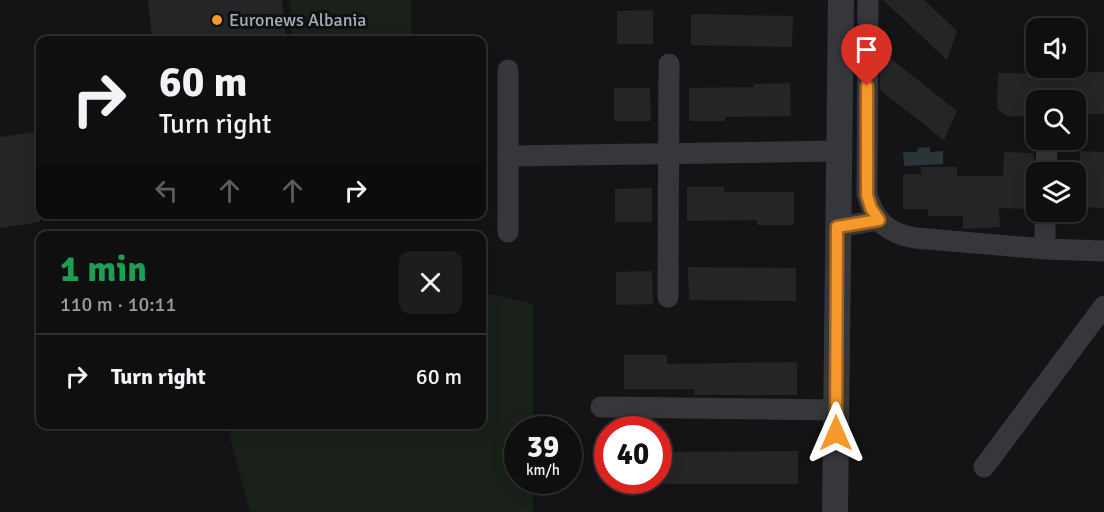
<!DOCTYPE html>
<html lang="en">
<head>
<meta charset="utf-8">
<style>
	:root { --surface:#0f0f10; --page:#1d1d1e; --text:#f1f3f6; --muted:#9b9c9f; --line:#2f2f30 }
	body { margin:0; font-family:Signika,sans-serif; background:var(--page); color:var(--text); height:100vh; display:flex; flex-direction:column; font-size:22px; white-space:nowrap }
	* { box-sizing:border-box; margin:0 }
	p { font-size:20px; color:var(--muted) }
	.icon { flex:none; width:33px; height:33px; fill:none; stroke:currentColor; stroke-width:2; stroke-linecap:round; stroke-linejoin:round }
	.map { position:relative; flex:1; overflow:hidden }
	.side { position:absolute; left:36px; top:231px; width:450px; height:198px; display:flex; flex-direction:column; background:var(--surface); border-radius:12px; box-shadow:0 3px 15px #0003,0 0 0 2px var(--line) }
	.side>* { flex:none }
	.hud { position:absolute; left:36px; top:36px; width:450px; height:183px; border-radius:12px; box-shadow:0 3px 15px #0003,0 0 0 2px var(--line); background:#0f0f10; color:var(--text); overflow:hidden }
	.fabs { position:absolute; left:1026px; top:18px; display:grid; gap:12px }
	.fabs a { display:grid; place-items:center; width:60px; height:60px; border-radius:12px; background:var(--surface); box-shadow:0 3px 15px #0003,0 0 0 2px var(--line); font-size:30px }
	.speed { position:absolute; left:504px; top:416px; display:flex; gap:12px; font-size:30px; font-weight:700; text-align:center }
	.speed>* { display:grid; place-content:center; width:78px; height:78px; border-radius:50%; background:var(--surface); box-shadow:0 3px 15px #0003,0 0 0 2px var(--line); line-height:1 }
	.speed small { font-size:15px; font-weight:400 }
	.speed .limit { border:9px solid #d22; background:#fff; color:#111 }
	.pin { position:absolute; display:grid; place-items:center; width:51px; height:51px; color:#fff; margin:-62px -26px; border-radius:50% 50% 50% 0; rotate:-45deg; box-shadow:0 0 6px #0007 }
	.pin .icon { rotate:45deg }
	.me { position:absolute; width:66px; margin:-33px; rotate:0deg; stroke-linejoin:round; filter:drop-shadow(0 0 4px #0008) }
	.turn { display:flex; align-items:center; gap:21px; height:126px; padding:0 24px; font-size:27px }
	.turn .icon { width:78px; height:78px; stroke-width:2.5 }
	.turn b { display:block; font-size:42px; line-height:51px }
	.lanes { display:flex; align-items:center; height:57px; padding:0 24px; background:#0003; justify-content:center; gap:30px; direction:ltr }
	.lanes .off { opacity:.35 }
	.round { display:grid; place-items:center; flex:none; width:63px; height:63px; border-radius:12px; background:var(--page) }
	.head { display:flex; align-items:center; justify-content:space-between; height:102px; padding:0 24px }
	h1 { font-size:36px; font-weight:700; line-height:45px; color:#1e9e55 }
	ul { padding:0; list-style:none }
	li { display:flex; align-items:center; gap:18px; height:84px; padding:0 24px; border-top:2px solid var(--line) }
	li div { flex:1 }
	li b { display:block; font-size:22px }
	li em { font-style:normal }
	.map>svg:first-child { display:block }
</style>
</head>
<body>
<div class="map">
<svg width="1104" height="512" viewBox="0 0 1104 512">
	<rect width="100%" height="100%" fill="#141416"/>
	<g fill="#1a211a">
		<polygon points="290,0 411,0 412,40 292,40"/>
		<polygon points="482,292 533,304 533,429 518,429 518,480 534,480 533,512 250,512 227,425 482,424"/>
	</g>
	<polygon fill="#2a353a" points="930,147 930,152 943,151 943,164 904,166 903,152 917,152 918,148"/>
	<g fill="#242527">
		<polygon points="148,0 282,0 286,40 152,40"/>
		<polygon points="883,0 924,0 957,31 947,60"/>
		<polygon points="653,10 653,44 617,44 617,11"/>
		<polygon points="691,14 793,16 792,47 691,45"/>
		<polygon points="890,58 957,111 944,140 880,90 880,71"/>
		<polygon points="1067,72 1104,72 1104,114 1076,114 1076,100 1036,100 1036,117 1006,116 997,108 998,73 1067,74"/>
		<polygon points="790,83 791,116 725,117 725,121 689,121 689,88 754,87 754,84"/>
		<polygon points="614,88 650,88 651,121 614,121"/>
		<polygon points="40,131 40,222 0,228 0,137"/>
		<polygon points="1080,151 1104,152 1104,208 1078,207"/>
		<polygon points="1004,152 1034,153 1033,172 1036,180 1036,200 1033,209 999,208 1000,227 963,229 963,216 928,216 928,209 903,209 903,174 921,174 921,167 957,167 957,176 1003,176"/>
		<polygon points="687,187 724,187 724,192 794,192 794,225 757,225 757,220 687,221"/>
		<polygon points="652,188 652,222 615,222 615,189"/>
		<polygon points="688,267 796,268 796,301 689,300"/>
		<polygon points="652,271 653,304 616,305 616,272"/>
		<polygon points="624,355 667,355 667,364 797,362 797,395 694,395 694,389 624,389"/>
		<polygon points="798,451 798,484 658,484 658,452"/>
	</g>
	<g fill="none" stroke-linecap="round" stroke-linejoin="round">
		<g stroke="#35373b" stroke-width="21">
			<path d="M 868,0 L 867,194 C 874,221 888,234 916,238 L 1045,249 L 1104,251"/>
			<polyline points="508,156 839,151"/>
			<polyline points="1046,172 1047,140"/>
			<polyline points="837,227 879,220"/>
			<polyline points="508,232 508,70"/>
			<polyline points="1045,249 1045,212"/>
			<polyline points="668,297 669,64"/>
			<polyline points="601,407 836,410"/>
			<polyline points="984,467 1104,306"/>
		</g>
		<polyline stroke="#35373b" stroke-width="26" points="835,512 841,0"/>
	</g>
	<g fill="none" stroke-linecap="round" stroke-linejoin="round">
		<g stroke="#a0631d" stroke-width="15">
			<polyline id="route" points="836,433 837,227 879,220 871,208 867,195 867,86"/>
		</g>
		<use href="#route" stroke="#f6992d" stroke-width="10"/>
	</g>
	<circle fill="#f6992d" stroke="#0f1011" stroke-width="2" cx="217" cy="20" r="6"/>
	<g text-anchor="middle" dominant-baseline="central" stroke-width="6" stroke-linejoin="round" paint-order="stroke">
		<g font-size="18" fill="#a6adb7" stroke="#0f1011" text-anchor="start">
			<text x="229" y="20">Euronews Albania</text>
		</g>
	</g>
</svg>
<div class="fabs">
<a><svg class="icon" aria-label="sound" viewBox="0 0 24 24"><path d="M4 9h4l5-4v14l-5-4H4zM17 9q2 3 0 6"/></svg></a>
<a><svg class="icon" aria-label="search" viewBox="0 0 24 24"><circle cx="10" cy="10" r="6"/><path d="M15 15l6 6"/></svg></a>
<a><svg class="icon" aria-label="layers" viewBox="0 0 24 24"><path d="M12 4l9 5-9 5-9-5zM3 14l9 5 9-5"/></svg></a>
</div>
<div class="speed"><div>39<small>km/h</small></div><div class="limit">40</div></div>
<div class="pin" style="left:867px;top:86px;background:#d93025"><svg class="icon" aria-label="arrive" viewBox="0 0 24 24"><path d="M6 21V4h12l-3 4 3 4H6"/></svg></div>
<svg class="me" style="left:836px;top:433px" viewBox="-20 -20 40 40"><path d="M0-17L14 15 0 8-14 15z" fill="#f6992d" stroke="#fff" stroke-width="4"/></svg>
<div class="hud">
<div class="turn"><svg class="icon" aria-label="right" viewBox="0 0 24 24"><path d="M7 20v-9h11M14 6l5 5-5 5"/></svg><div><b>60 m</b>Turn right</div></div>
<div class="lanes"><svg class="icon off" aria-label="left" viewBox="0 0 24 24"><path d="M17 20v-9H6M10 6l-5 5 5 5"/></svg><svg class="icon off" aria-label="ahead" viewBox="0 0 24 24"><path d="M12 20V5M6 11l6-6 6 6"/></svg><svg class="icon off" aria-label="ahead" viewBox="0 0 24 24"><path d="M12 20V5M6 11l6-6 6 6"/></svg><svg class="icon" aria-label="right" viewBox="0 0 24 24"><path d="M7 20v-9h11M14 6l5 5-5 5"/></svg></div>
</div>
<section class="side">
<div class="head"><div><h1>1 min</h1><p>110 m · 10:11</p></div><a class="round"><svg class="icon" aria-label="close" viewBox="0 0 24 24"><path d="M6 6l12 12M18 6L6 18"/></svg></a></div>
<ul>
<li><svg class="icon" aria-label="right" viewBox="0 0 24 24"><path d="M7 20v-9h11M14 6l5 5-5 5"/></svg><div><b>Turn right</b></div><em>60 m</em></li>
</ul>
</section>
</div>
</body>
</html>
